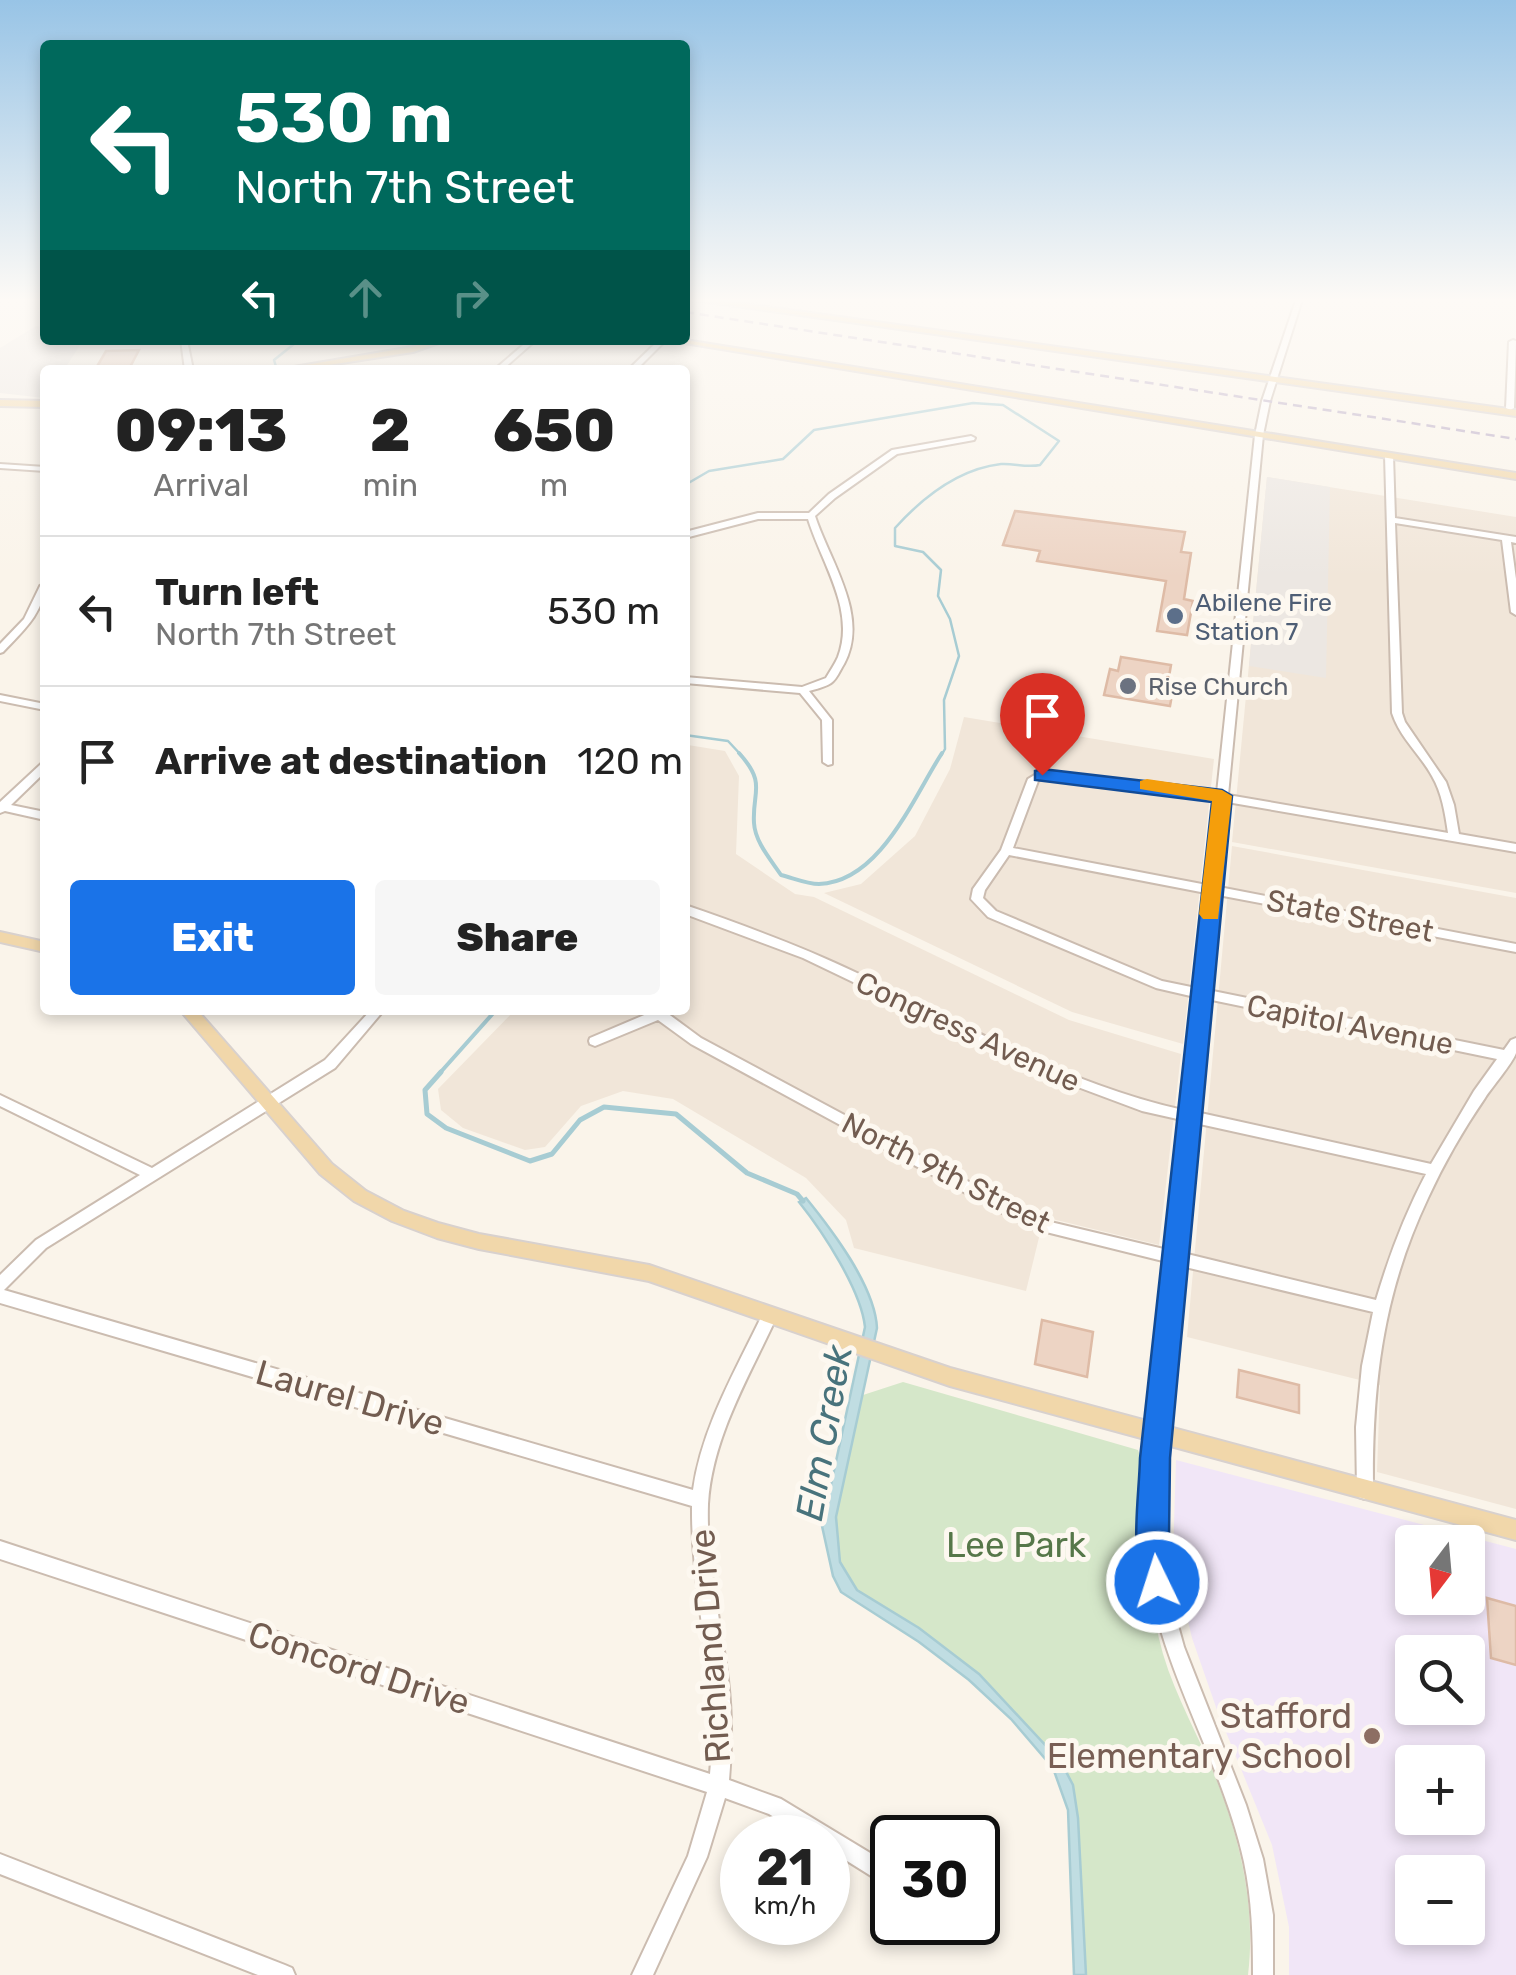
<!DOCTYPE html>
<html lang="en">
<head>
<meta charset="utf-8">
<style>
	:root { --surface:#fff; --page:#f6f6f6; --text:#222; --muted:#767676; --line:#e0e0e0; --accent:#1a73e8 }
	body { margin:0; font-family:Rubik,sans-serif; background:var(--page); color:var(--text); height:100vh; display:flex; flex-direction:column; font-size:38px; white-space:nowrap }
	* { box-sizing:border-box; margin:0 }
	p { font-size:32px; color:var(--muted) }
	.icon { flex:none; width:55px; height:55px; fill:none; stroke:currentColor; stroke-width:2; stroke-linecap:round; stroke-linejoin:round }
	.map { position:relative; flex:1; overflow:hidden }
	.panel { position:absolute; left:40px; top:365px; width:650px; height:650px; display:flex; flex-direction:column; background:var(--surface); border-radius:10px; box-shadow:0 5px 15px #0003 }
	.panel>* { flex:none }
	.hud { position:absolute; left:40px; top:40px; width:650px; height:305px; border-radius:10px; box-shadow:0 5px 15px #0003; background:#00695c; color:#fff; overflow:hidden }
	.needle { width:65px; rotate:196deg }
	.tools { position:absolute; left:1395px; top:1525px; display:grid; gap:20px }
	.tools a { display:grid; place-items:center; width:90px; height:90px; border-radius:10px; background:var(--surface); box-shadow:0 5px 15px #0003; font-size:50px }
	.speed { position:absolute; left:720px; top:1815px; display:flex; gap:20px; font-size:50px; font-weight:700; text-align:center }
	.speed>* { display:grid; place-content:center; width:130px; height:130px; border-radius:50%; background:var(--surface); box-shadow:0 5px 15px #0003; line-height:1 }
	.speed small { font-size:25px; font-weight:400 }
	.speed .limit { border:5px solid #111; border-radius:15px; background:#fff; color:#111 }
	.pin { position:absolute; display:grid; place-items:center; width:85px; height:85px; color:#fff; margin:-102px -42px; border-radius:50% 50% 50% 0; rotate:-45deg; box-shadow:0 0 10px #0007 }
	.pin .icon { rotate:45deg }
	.me { position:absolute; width:110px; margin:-55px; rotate:356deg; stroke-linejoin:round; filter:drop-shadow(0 0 8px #0008) }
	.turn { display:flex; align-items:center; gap:35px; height:210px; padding:0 30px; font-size:45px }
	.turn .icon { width:130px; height:130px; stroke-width:2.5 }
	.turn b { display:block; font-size:70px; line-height:85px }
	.lanes { display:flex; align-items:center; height:95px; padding:0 30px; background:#0003; justify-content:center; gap:50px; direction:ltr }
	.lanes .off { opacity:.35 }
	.eta { display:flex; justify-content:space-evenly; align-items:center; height:170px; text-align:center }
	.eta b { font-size:60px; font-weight:800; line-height:70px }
	.cta { display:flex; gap:20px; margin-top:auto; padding:20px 30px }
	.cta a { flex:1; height:115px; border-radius:10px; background:var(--accent); color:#fff; font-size:40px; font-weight:800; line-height:115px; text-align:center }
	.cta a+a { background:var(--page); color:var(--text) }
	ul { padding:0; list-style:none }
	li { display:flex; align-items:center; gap:30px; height:150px; padding:0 30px; border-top:2px solid var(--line) }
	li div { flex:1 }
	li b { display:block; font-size:38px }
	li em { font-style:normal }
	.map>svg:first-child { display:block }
</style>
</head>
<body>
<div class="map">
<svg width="1516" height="1975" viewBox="0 0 1516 1975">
	<rect width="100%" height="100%" fill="#faf4ea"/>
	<g fill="#f1e6d9">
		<polygon points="1267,477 1516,517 1516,893 1232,842"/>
		<polygon points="964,717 1214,759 1183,1044 1072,1012 824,893 861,884 915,836 950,769"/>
		<polygon points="688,745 725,751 739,776 736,854 795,894 814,897 1069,1020 1181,1054 1159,1245 1044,1217 1026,1291 854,1248 846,1220 806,1178 673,1099 623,1091 581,1106 545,1147 525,1150 463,1128 441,1110 438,1089 515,1010 685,1010"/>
		<polygon points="1232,846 1516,898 1516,1509 1377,1472 1380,1385 1187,1337"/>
	</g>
	<g fill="#ece7e2">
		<polygon points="36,326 45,327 45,340 68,340 80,345 64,370 45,370 44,398 0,393 0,348"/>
		<polygon points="1267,477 1330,487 1326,678 1249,666"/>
	</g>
	<path fill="#f1e6f7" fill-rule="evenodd" d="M 1176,1460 L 1516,1549 L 1516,1975 L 1289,1975 L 1289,1927 L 1272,1845 L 1217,1710 L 1192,1638 L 1173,1557 ZM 1412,1542 L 1468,1542 L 1468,1598 L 1412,1598 ZM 1412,1652 L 1468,1652 L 1468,1708 L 1412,1708 ZM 1412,1762 L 1468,1762 L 1468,1818 L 1412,1818 ZM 1412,1872 L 1468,1872 L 1468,1928 L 1412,1928 Z"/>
	<path fill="#d5e7c9" d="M 903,1382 L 1138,1450 L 1143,1464 C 1143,1532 1145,1588 1163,1654 C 1176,1698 1200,1738 1217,1781 C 1241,1842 1256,1909 1248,1975 L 1083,1975 L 1071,1795 L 1059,1763 L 1002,1699 L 854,1590 C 812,1543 848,1452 860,1396 Z"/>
	<path fill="#c0dde2" stroke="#a7ccd3" stroke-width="2.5" d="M 806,1198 C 832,1230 875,1286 877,1328 L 836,1517 L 840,1562 L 857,1590 L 919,1628 L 979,1674 L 1061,1762 L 1073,1785 L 1078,1818 L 1086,1975 L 1074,1975 L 1068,1810 L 1053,1768 L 1011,1719 L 969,1680 L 919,1642 L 841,1592 L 833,1576 L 822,1526 L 865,1327 C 861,1290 823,1232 799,1202 Z"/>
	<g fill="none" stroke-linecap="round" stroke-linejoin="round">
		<g stroke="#a7ccd3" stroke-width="2.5">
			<polyline points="277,370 274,360 299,340"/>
			<path d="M 685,485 L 709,471 L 783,459 L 814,430 L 973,403 L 1003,405 L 1059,441 L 1040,465 C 1026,468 1014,463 1001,464 C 958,469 923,497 895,528 L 895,546 L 923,552 L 941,570 L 938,596 L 950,619 L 959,656 L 944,700 L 945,749 L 941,756"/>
			<polyline points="685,735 728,741 742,756"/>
		</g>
		<g stroke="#a7ccd3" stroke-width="4">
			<path d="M 739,753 C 767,784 752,791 754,823 C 755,842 771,860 781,875 C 793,878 807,884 819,884 C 880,882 913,798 942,753"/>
			<polyline points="439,1074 496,1010"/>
		</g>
		<polyline stroke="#a7ccd3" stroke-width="5" points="441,1072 425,1090 427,1114 446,1128 530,1161 552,1154 580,1120 604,1107 676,1114 747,1173 797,1194 803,1201"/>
	</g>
	<g fill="#edd4c4" stroke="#debba6" stroke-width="2.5">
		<polygon points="139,350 129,369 95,370 106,351"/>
		<polygon points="1015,511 1185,532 1181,552 1191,553 1184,599 1193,601 1187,635 1157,631 1166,581 1037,561 1040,551 1003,545"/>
		<polygon points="1121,657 1171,665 1166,694 1172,695 1170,706 1104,695 1110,669 1118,671"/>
		<polygon points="1042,1320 1093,1332 1087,1377 1035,1364"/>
		<polygon points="1239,1370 1299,1385 1299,1413 1237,1397"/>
		<polygon points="1487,1598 1516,1606 1516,1665 1491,1658"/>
	</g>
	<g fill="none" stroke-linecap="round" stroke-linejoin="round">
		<g stroke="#cbbcb0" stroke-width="4">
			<g id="minor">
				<path d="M 1296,300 L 1302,300 L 1270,401 L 1263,435 L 1228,795 L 1448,833 C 1445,813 1442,793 1432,776 C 1420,754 1400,738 1392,713 L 1385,455 L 1389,453 L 1393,455 L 1395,518 L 1516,537 L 1516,543 L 1511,542 L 1516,579 L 1516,615 L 1511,612 L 1502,540 L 1395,523 L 1402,713 L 1405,722 L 1446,782 L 1454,805 L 1459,834 L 1516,844 L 1516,852 L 1227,802 L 1219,887 L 1516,944 L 1516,952 L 1218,895 L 1208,990 L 1504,1050 L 1511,1040 L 1516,1038 C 1516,1039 1516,1052 1516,1053 C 1512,1064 1492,1087 1485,1098 C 1463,1130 1444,1163 1428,1198 C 1382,1295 1372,1386 1373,1491 L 1371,1497 L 1365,1499 L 1359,1497 L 1357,1491 L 1356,1427 L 1362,1366 L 1373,1312 L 1181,1266 L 1164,1464 L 1162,1537 L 1169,1593 L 1184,1647 L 1246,1805 L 1263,1859 L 1273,1915 L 1273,1975 L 1253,1975 C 1253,1936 1252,1900 1244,1862 C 1224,1770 1172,1688 1152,1596 C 1137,1528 1147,1459 1154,1391 C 1159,1348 1163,1305 1167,1262 L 1030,1228 L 691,1044 L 658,1020 L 595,1046 L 590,1044 L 589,1041 L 590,1038 L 649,1013 L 648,1010 L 663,1010 L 701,1038 L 1038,1219 L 1168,1250 L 1182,1120 L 1142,1111 L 1051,1077 L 803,958 L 685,914 L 685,905 C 743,925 801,946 857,973 C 963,1024 1067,1084 1183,1110 L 1195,997 L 1156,988 L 988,917 L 971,899 L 973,889 L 1001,850 L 1028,779 L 1038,773 L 1174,786 L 1217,793 L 1255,435 L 1262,401 ZM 1043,778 L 1174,792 L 1216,800 L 1207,885 L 1013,848 L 1038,781 ZM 1009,855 L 1206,893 L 1196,988 L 1162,981 L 996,911 L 983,898 L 985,890 ZM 1207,999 L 1497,1059 L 1474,1091 L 1431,1164 L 1196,1112 ZM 1195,1123 L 1426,1174 C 1405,1214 1389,1256 1376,1300 L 1183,1253 Z"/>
				<polygon points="181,340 187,340 193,370 185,370"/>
				<polygon points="529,340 536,340 502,370 494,370"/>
				<polygon points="659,340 666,340 636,370 628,370"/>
				<polygon points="1513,340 1516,341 1514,408 1510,410 1506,408 1509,342"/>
				<path d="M 971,436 L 975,438 L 974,440 L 897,454 L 835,498 L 815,516 C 830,562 870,616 844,664 C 840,670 837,679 831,683 C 825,687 816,689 809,691 L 832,720 L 832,764 L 828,765 L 823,762 L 822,720 L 800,693 L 685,683 L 685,677 L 802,687 L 826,678 C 830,671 835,664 838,657 C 856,610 821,562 808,519 L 758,519 L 685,538 L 685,532 L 758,513 L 809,513 L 829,494 L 892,450 Z"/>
				<polygon points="0,464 45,467 45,471 0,468"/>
				<path d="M 45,583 C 45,612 22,632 3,652 L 0,653 L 0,644 L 24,619 L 40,586 Z"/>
				<polygon points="0,695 45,704 45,710 0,701"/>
				<polygon points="45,763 45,772 11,805 45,812 45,820 5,811 0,813 0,802 41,764"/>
				<path d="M 371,1010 L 384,1010 L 335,1068 L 46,1248 L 4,1290 L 693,1490 C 702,1426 737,1368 764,1311 L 769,1309 L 774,1311 L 777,1316 C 750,1375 712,1437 708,1504 C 706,1563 721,1621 728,1680 C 732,1714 732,1746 729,1780 L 781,1799 L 890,1865 L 892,1871 L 890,1879 L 883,1882 L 876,1879 L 828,1849 L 828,1838 L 808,1838 L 769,1814 L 725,1798 L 707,1857 L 653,1975 L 632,1975 L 688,1856 L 707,1792 L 0,1559 L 0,1541 L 710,1774 C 719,1684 691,1596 692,1506 L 0,1303 L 0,1275 L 36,1240 L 140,1175 L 0,1106 L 0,1095 L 152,1168 L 325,1060 Z"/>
				<polygon points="0,1854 285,1965 292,1968 295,1975 258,1975 0,1874"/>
			</g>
		</g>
		<g stroke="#d8d1ce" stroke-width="4">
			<g id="major">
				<polygon points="693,300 716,300 1516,410 1516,416"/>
				<polygon points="434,340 447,340 413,352 296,370 276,370 412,347"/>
				<polygon points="666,340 685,340 1516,473 1516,479"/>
				<polygon points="0,400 45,401 45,407 0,406"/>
				<polygon points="0,932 45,942 45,952 0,942"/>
				<polygon points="180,1010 197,1010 332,1164 366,1191 404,1211 438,1223 479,1234 649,1265 950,1368 1516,1520 1516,1540 950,1386 649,1281 479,1249 437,1238 392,1221 354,1201 320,1174"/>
			</g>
		</g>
		<use href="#minor" fill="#fff" fill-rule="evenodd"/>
		<use href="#major" fill="#f1d7aa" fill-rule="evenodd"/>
		<polyline stroke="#b7a8c4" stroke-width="2.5" stroke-dasharray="9 6" stroke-linecap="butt" points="685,312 1516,439"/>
	</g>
	<linearGradient id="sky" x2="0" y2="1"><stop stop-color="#98c4e6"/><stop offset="0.52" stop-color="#fdfaf6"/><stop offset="1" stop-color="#fdfaf6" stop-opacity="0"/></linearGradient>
	<rect width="1516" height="577" fill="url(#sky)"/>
	<path fill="#1a73e8" stroke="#114b97" stroke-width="2.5" d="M 1042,769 L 1222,790 L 1232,796 L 1170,1458 L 1169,1536 L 1173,1582 L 1169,1593 L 1157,1598 L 1146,1593 C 1129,1553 1139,1500 1140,1458 L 1212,802 L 1035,780 L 1035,771 Z"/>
	<polygon fill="#f59e0b" points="1147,779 1222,790 1232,796 1218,919 1203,919 1199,914 1212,801 1140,789 1140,781"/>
	<circle fill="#5c6f8a" stroke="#fdf8f0" stroke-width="4" cx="1175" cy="616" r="10"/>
	<circle fill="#6b7280" stroke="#fdf8f0" stroke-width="4" cx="1128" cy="686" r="10"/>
	<circle fill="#8d6e63" stroke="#fdf8f0" stroke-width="4" cx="1372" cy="1736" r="10"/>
	<g text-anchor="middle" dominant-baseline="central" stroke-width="10" stroke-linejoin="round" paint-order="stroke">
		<g font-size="25" fill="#4e5e75" stroke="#fdf8f0" text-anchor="start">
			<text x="1195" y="602">Abilene Fire<tspan x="1195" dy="29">Station 7</tspan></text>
		</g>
		<g font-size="25" fill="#5b616d" stroke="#fdf8f0" text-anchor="start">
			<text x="1148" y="686">Rise Church</text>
		</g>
		<g font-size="30" fill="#725c50" stroke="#fdf8f0">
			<text transform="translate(1350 916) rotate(11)">State Street</text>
			<text transform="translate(1350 1025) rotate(11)">Capitol Avenue</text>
			<text transform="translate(968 1032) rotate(25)">Congress Avenue</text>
			<text transform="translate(946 1173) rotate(27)">North 9th Street</text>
		</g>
		<g font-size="35" fill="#725c50" stroke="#fdf8f0">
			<text transform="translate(350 1398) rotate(16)">Laurel Drive</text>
			<text transform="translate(710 1646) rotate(-94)">Richland Drive</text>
			<text transform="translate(359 1668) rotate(18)">Concord Drive</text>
		</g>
		<g font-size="35" fill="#567749" stroke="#fdf8f0">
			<text x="1016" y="1545">Lee Park</text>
		</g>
		<g font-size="35" fill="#785e54" stroke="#fdf8f0" text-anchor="end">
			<text x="1352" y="1716">Stafford<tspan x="1352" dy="40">Elementary School</tspan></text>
		</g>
		<g font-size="38" font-style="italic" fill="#48737c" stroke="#fdf8f0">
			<text transform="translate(824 1433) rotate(-80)">Elm Creek</text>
		</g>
	</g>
</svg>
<div class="tools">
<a><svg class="needle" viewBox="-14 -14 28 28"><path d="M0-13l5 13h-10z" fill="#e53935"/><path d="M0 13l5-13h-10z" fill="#767676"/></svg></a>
<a><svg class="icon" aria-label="search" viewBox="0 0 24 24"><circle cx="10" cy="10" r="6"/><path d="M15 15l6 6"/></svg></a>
<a>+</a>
<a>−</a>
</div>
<div class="speed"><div>21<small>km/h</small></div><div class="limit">30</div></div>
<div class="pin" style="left:1042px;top:775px;background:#d93025"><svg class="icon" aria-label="arrive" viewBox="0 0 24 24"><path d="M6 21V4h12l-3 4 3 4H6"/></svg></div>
<svg class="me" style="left:1157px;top:1582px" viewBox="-20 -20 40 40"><circle r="17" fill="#1a73e8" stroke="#fff" stroke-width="3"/><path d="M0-11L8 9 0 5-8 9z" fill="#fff"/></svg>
<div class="hud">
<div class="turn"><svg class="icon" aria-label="left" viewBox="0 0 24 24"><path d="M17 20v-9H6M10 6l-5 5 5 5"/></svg><div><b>530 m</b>North 7th Street</div></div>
<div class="lanes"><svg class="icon" aria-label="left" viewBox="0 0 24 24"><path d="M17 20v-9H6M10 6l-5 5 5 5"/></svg><svg class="icon off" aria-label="ahead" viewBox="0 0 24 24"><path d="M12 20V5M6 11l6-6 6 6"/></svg><svg class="icon off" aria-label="right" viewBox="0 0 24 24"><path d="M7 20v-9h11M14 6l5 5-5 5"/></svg></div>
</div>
<section class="panel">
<div class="eta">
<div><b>09:13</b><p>Arrival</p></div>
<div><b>2</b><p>min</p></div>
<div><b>650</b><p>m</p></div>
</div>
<ul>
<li><svg class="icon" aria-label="left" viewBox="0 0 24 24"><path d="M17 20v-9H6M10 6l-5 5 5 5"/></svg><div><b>Turn left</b><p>North 7th Street</p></div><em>530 m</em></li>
<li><svg class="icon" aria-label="arrive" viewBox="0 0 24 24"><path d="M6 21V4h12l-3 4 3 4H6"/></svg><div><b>Arrive at destination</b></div><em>120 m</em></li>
</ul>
<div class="cta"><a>Exit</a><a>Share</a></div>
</section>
</div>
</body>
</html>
